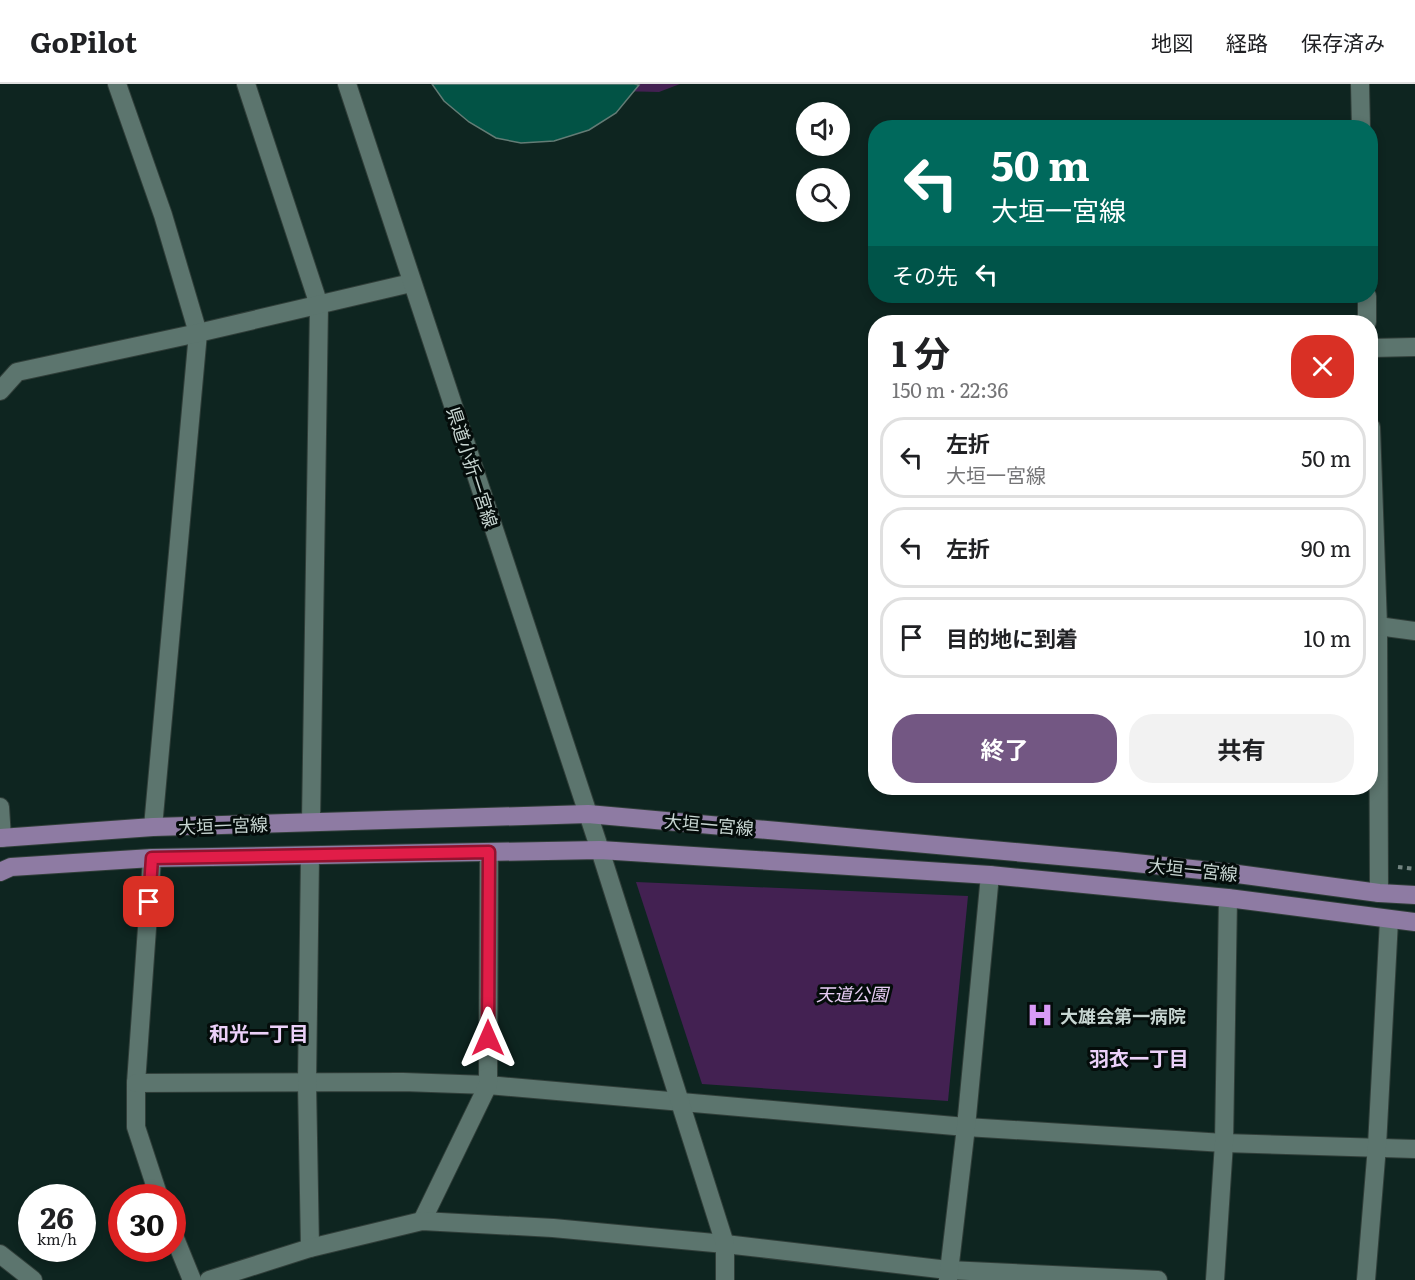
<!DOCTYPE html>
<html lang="ja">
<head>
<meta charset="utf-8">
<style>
	:root { --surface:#fff; --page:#f2f2f2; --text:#202124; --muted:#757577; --line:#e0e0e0; --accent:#735783 }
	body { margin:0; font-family:Literata,"Noto Sans JP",serif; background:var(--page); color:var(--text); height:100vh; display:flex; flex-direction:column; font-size:22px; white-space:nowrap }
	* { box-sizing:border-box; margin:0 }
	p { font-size:20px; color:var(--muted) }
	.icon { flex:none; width:33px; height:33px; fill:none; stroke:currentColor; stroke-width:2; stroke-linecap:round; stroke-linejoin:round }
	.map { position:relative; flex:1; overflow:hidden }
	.sheet { position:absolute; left:868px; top:231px; width:510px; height:480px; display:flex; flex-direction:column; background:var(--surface); border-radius:24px; box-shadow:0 3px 9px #0003 }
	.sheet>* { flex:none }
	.hud { position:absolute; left:868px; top:36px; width:510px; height:183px; border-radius:24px; box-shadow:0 3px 9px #0003; background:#00695c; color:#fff; overflow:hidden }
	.buttons { position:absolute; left:796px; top:18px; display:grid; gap:12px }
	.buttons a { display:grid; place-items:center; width:54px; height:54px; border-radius:50%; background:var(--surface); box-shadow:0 3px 9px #0003; font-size:30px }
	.speed { position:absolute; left:18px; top:1100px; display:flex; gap:12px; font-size:30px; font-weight:700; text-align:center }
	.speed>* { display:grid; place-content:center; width:78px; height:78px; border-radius:50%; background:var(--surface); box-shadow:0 3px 9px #0003; line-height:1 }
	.speed small { font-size:15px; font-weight:400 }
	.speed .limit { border:9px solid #d22; background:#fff; color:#111 }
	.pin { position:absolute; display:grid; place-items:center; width:51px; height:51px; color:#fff; margin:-26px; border-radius:12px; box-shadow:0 3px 9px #0006 }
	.me { position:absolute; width:66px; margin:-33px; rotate:0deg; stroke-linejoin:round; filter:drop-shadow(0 0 4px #0008) }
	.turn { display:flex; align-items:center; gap:21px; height:126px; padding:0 24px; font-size:27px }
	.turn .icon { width:78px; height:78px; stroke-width:2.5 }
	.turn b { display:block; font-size:42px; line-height:51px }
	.then { display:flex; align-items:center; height:57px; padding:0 24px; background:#0003; gap:12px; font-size:22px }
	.round { display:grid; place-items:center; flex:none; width:63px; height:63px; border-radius:24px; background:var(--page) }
	.overview { display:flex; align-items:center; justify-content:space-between; height:102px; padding:0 24px }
	h1 { font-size:36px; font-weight:700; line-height:45px }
	.cta { display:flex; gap:12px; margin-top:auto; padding:12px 24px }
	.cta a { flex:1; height:69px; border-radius:24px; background:var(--accent); color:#fff; font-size:24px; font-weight:700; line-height:69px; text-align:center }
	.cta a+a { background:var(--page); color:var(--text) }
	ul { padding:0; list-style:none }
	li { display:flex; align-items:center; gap:18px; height:81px; margin:0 12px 9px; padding:0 12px; border:3px solid var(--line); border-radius:24px }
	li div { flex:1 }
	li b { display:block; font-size:22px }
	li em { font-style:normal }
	header { display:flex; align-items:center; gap:36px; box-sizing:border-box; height:84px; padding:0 30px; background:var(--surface); border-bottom:2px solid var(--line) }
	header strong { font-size:28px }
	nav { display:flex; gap:33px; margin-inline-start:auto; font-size:21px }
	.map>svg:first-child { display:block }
</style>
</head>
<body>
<header>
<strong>GoPilot</strong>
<nav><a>地図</a><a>経路</a><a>保存済み</a></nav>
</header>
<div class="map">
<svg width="1415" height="1196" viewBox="0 0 1415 1196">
	<rect width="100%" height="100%" fill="#0e2520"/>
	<g fill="#432152">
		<polygon points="558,0 680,0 659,8 617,7"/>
		<polygon points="636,798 968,812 948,1017 702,1000"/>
	</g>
	<polygon fill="#025345" stroke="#637c75" stroke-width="1.5" points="432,0 634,0 639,1 616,29 589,46 554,57 521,59 496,54 469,38 444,17"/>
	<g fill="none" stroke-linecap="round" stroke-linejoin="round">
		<g stroke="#303e39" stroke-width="20">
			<g id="street">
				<polyline points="117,0 163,131 198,249 153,743"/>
				<polyline points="246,0 319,221 311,738"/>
				<polyline points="1360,0 1361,44"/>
				<polyline points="1367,212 1367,238"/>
				<polyline points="1371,264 1415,263"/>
				<polyline points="0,307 17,288 198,249 411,199"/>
				<polyline points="1371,343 1378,542 1379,809"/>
				<polyline points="1378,542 1415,547"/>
				<polyline points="0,723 2,754"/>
				<polyline points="152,774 136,999 136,1043 159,1113"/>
				<polyline points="136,999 403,998 488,1001 966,1043 1224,1059 1415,1065"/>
				<polyline points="422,1137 488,1001 489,768"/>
				<polyline points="172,1147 192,1196"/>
				<polyline points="310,1164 307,999 310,772"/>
				<polyline points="209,1196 310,1164 422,1137 553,1144 725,1160 948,1186 1158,1196"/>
				<polyline points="948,1196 966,1043 990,791"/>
				<polyline points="1215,1196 1224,1059 1228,814"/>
				<polyline points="1366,1196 1377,1062 1389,836"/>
			</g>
		</g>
		<g stroke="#303e39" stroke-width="20">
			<g id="secondary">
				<polyline points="347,0 600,766 725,1160 725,1196"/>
				<polyline points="0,1170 33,1196"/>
			</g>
		</g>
		<g stroke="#303e39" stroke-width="20">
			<g id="primary">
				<polyline points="0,754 153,743 588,730 1116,777 1230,789 1379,809 1415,811"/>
				<polyline points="0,788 11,783 152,774 600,766 990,791 1228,814 1415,838"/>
			</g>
		</g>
		<polyline stroke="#728480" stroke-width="4" stroke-dasharray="4.5 4.5" stroke-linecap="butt" points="1398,783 1415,785"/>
		<use href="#street" stroke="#5c756e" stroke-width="18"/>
		<use href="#secondary" stroke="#5c756e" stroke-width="18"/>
		<use href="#primary" stroke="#8e7ba3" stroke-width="18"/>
	</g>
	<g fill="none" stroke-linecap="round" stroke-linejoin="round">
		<g stroke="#92132f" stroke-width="15">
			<polyline id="route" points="149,818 152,774 489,768 488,954"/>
		</g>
		<use href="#route" stroke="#e11d48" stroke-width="10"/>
	</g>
	<defs>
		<g id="hospital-bare" transform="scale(2.07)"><path d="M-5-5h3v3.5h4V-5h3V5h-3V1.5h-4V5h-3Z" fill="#d99af7" stroke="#040c0a" stroke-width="2.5" paint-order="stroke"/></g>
	</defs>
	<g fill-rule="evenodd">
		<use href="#hospital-bare" x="1040" y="931"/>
	</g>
	<g text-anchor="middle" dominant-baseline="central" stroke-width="6" stroke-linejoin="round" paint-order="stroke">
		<g font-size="18" fill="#c7d5d1" stroke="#040c0a">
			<text transform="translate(473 383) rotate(72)">県道小折一宮線</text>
			<text transform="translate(709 740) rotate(5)">大垣一宮線</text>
			<text transform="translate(223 741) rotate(-2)">大垣一宮線</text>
			<text transform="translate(1193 785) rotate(6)">大垣一宮線</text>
		</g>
		<g font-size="18" font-style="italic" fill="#e6ccf3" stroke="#040c0a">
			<text x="852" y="909">天道公園</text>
		</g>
		<g font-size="18" font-weight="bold" fill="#c7d5d1" stroke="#040c0a" text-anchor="start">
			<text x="1060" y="931">大雄会第一病院</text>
		</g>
		<g font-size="20" font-weight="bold" fill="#ecd1f9" stroke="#040c0a">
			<text x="259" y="948">和光一丁目</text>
			<text x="1139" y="973">羽衣一丁目</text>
		</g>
	</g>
</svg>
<div class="buttons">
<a><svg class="icon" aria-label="sound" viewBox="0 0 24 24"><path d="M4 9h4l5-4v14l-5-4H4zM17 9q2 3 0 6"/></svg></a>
<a><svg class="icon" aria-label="search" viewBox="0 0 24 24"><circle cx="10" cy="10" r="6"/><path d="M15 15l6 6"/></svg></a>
</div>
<div class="speed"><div>26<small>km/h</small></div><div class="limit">30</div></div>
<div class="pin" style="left:149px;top:818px;background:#d93025"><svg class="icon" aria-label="arrive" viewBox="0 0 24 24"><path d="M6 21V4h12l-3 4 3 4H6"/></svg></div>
<svg class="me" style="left:488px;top:954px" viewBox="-20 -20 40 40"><path d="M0-17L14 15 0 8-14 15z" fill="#e11d48" stroke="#fff" stroke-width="4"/></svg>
<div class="hud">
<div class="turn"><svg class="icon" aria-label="left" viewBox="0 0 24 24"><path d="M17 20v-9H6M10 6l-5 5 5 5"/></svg><div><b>50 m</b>大垣一宮線</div></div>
<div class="then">その先<svg class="icon" aria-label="left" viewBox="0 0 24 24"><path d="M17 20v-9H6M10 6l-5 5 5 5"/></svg></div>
</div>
<section class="sheet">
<div class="overview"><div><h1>1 分</h1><p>150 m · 22:36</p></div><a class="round" style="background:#d93025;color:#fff"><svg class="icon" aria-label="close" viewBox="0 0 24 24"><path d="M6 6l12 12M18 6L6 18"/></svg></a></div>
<ul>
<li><svg class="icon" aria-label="left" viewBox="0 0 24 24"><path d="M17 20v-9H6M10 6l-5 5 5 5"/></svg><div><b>左折</b><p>大垣一宮線</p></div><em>50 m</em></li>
<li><svg class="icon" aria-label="left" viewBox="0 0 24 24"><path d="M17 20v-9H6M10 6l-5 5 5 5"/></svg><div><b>左折</b></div><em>90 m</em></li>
<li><svg class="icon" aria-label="arrive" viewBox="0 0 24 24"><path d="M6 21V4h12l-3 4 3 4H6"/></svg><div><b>目的地に到着</b></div><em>10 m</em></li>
</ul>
<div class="cta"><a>終了</a><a>共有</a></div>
</section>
</div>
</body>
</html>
